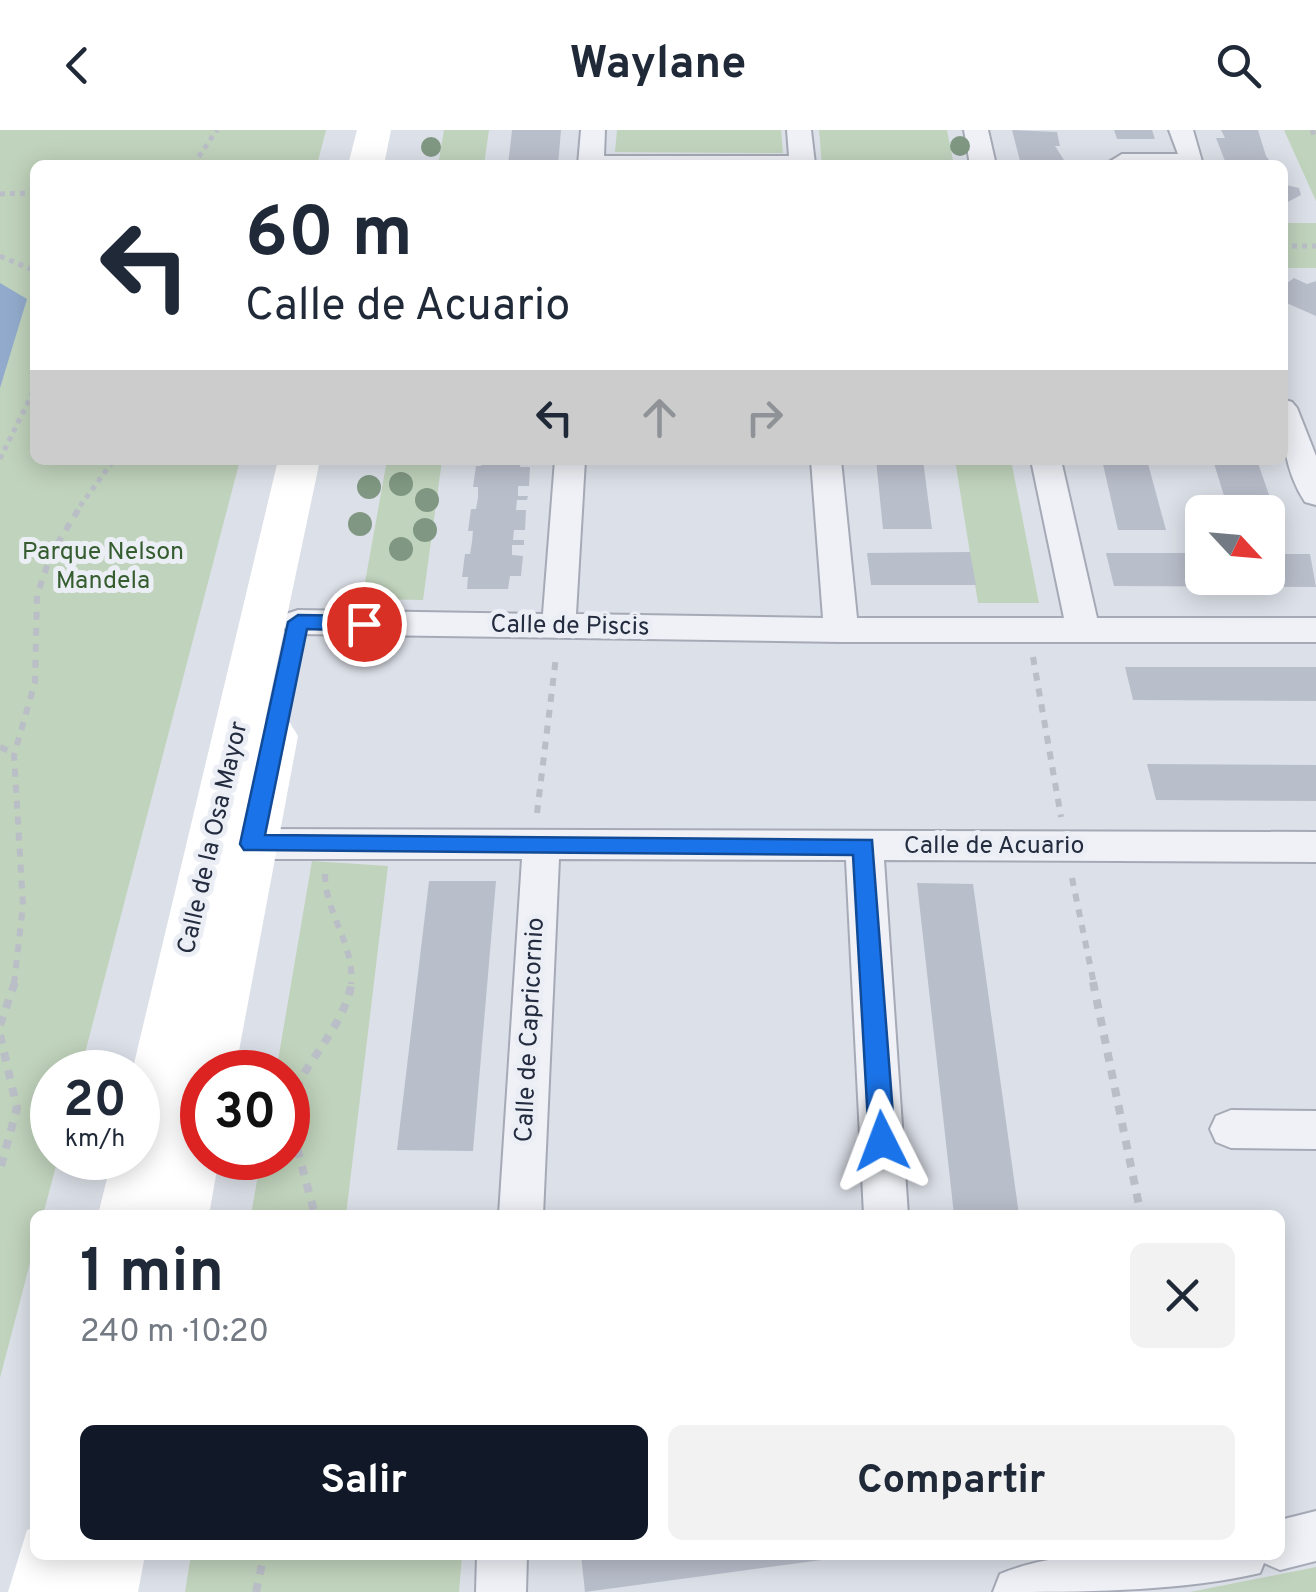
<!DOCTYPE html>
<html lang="es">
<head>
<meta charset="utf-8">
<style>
	:root { --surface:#fff; --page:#f2f2f3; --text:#1f2937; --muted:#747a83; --accent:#111827 }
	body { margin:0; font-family:Overpass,sans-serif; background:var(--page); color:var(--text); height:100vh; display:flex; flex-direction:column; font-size:38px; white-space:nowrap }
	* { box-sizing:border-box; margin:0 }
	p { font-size:32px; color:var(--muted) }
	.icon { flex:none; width:55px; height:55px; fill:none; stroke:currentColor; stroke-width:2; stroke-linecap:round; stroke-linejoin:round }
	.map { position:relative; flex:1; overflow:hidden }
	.sheet { position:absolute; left:30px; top:1080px; width:1255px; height:350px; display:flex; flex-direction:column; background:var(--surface); border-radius:15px; box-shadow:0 5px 25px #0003 }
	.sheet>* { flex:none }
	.top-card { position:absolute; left:30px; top:30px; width:1258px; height:305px; border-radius:15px; box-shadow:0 5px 25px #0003; background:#fff; color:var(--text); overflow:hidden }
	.needle { width:65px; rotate:116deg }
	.fabs { position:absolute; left:1185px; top:365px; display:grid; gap:20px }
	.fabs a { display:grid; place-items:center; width:100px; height:100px; border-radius:15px; background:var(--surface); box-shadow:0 5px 25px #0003; font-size:50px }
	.speed { position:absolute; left:30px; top:920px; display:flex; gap:20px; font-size:50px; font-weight:700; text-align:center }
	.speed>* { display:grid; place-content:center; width:130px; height:130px; border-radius:50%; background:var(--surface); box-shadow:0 5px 25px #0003; line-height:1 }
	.speed small { font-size:25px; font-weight:400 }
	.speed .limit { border:15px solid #d22; background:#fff; color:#111 }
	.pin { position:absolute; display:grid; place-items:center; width:85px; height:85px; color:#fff; margin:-42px; border:5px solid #fff; border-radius:50%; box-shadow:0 2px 10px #0007 }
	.me { position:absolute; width:110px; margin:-55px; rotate:357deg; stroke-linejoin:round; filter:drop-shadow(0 0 8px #0008) }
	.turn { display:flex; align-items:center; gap:35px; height:210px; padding:0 50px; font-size:45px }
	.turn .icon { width:130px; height:130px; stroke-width:2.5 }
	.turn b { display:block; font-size:70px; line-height:85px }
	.lanes { display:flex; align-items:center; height:95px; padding:0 50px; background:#0003; justify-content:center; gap:50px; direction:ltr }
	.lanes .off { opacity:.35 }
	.round { display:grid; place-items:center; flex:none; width:105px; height:105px; border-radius:15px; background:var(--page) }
	.summary { display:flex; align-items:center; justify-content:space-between; height:170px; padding:0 50px }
	h1 { font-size:60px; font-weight:700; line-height:75px }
	.cta { display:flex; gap:20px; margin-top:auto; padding:20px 50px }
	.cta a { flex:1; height:115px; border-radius:15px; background:var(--accent); color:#fff; font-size:40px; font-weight:700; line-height:115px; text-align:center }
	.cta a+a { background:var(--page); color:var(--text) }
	header { display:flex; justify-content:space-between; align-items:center; height:130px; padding:0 50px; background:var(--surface); font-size:45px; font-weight:700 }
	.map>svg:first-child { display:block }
</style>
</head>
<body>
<header><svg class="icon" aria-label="back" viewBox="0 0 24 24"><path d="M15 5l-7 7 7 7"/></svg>Waylane<svg class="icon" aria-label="search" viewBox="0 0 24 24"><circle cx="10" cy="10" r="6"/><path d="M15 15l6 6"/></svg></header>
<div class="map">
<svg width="1316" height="1462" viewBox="0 0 1316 1462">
	<rect width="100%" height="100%" fill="#dce0e8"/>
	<g fill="#c0d3bc">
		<polygon points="0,0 326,0 317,35 35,35 35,330 240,330 80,942 52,942 52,1028 58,1028 43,1085 35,1085 35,1114 0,1248"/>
		<polygon points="444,0 489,0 484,35 438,35"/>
		<polygon points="617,0 781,0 783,23 615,22"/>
		<polygon points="819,0 947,0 954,35 822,35"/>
		<polygon points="1284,0 1316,0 1316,71"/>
		<polygon points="1282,93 1316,93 1316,138 1283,138"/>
		<polygon points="387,330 442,330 423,470 362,469"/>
		<polygon points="955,330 1011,330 1039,473 978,473"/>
		<polygon points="312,731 388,736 346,1085 251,1085 261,1028 288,1028 288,942 276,942"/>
		<polygon points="191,1425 462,1425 459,1462 185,1462"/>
		<polygon points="1316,1437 1316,1462 1190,1462"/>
	</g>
	<polygon fill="#92abcc" points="0,153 27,169 0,258"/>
	<g fill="#b9becb">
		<polygon points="512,0 561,0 558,35 508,35"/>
		<polygon points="1012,0 1057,2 1060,16 1055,16 1064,30 1059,30 1060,35 1021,35"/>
		<polygon points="1114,0 1152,0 1155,9 1117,9"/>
		<polygon points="1221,0 1258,0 1266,26 1273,35 1235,35 1234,31 1225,31 1216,8 1225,8"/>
		<polygon points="1282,54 1299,58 1301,65 1282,75"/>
		<polygon points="1294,148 1307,154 1316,151 1316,186 1282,171 1282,157"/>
		<polygon points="482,330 521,330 520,337 530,337 529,356 518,356 518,366 528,366 527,370 517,370 516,380 526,380 525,400 514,400 513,410 524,410 524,415 512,415 512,425 523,426 521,446 510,446 508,459 467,459 468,447 462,447 465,424 470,424 472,412 473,401 468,401 471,379 476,379 478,368 478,357 473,357 476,336 481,336"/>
		<polygon points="876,330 923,330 932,399 883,399"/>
		<polygon points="1102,330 1147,330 1166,400 1118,400"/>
		<polygon points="1213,330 1257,330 1281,400 1268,400 1268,382 1229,382"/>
		<polygon points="970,422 976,455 871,455 867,423"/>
		<polygon points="1106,423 1202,423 1202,448 1268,448 1268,424 1310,424 1316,457 1114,456"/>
		<polygon points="1125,537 1316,537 1316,571 1133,570"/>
		<polygon points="1147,634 1316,635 1316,671 1156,670"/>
		<polygon points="429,751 496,751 473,1021 397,1020"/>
		<polygon points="917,753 973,754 1019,1085 954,1085"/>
		<polygon points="581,1425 844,1425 844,1427 585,1462"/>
	</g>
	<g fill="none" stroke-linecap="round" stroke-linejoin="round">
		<g stroke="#a5aab6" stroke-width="4">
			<g id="street">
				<polygon points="581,0 605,0 604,26 789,26 787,0 811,0 815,34 578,35"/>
				<polygon points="964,0 988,0 996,35 970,35"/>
				<polygon points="1169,0 1193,0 1203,35 1109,32 1122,24 1178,24"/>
				<path d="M 1282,269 L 1292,272 L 1297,278 L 1316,326 L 1316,375 L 1305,372 C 1284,340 1282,306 1282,269 Z"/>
				<polygon points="555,330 585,330 576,484 823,488 811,330 841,330 857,488 1064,488 1031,330 1061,330 1097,488 1316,488 1316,512 841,512 298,504 286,500 281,492 286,484 298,480 543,484"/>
				<polygon points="252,699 1316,702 1316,732 884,730 908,1085 864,1085 846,730 559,729 543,1085 499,1085 522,729 252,729 239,724 233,714 239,704"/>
				<polygon points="1231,980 1316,981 1316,1019 1231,1018 1216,1012 1210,999 1216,986"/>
				<path d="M 1316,1381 L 1316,1431 L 1280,1440 L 1264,1433 L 1260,1443 C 1179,1462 1078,1462 993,1462 L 1000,1444 C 1080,1411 1194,1425 1280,1425 L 1280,1390 Z"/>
				<polygon points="477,1425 527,1425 526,1462 476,1462"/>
			</g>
		</g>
		<g stroke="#babec7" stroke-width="5" stroke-dasharray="5 5" stroke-linecap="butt">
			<polyline points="1312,0 1316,9"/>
			<polyline points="193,35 217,0"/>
			<polyline points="0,64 35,63"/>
			<polyline points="1282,116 1316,116"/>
			<polyline points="0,126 35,141"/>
			<polyline points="0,329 35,258"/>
			<polyline points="80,376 114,330"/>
		</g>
		<g stroke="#babec7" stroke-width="6" stroke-dasharray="8 8" stroke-linecap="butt">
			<polyline points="1033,527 1061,687"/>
			<polyline points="0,617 14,623"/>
			<polyline points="537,683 556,527"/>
			<path d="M 325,744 C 325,783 355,815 351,854"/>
			<polyline points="1072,748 1094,854"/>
			<polyline points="14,854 23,775 14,625 35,552 37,465 52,422 82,374"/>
		</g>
		<g stroke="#babec7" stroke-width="8" stroke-dasharray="9 9" stroke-linecap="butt">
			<polyline points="1093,852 1141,1085"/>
			<polyline points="0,895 15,852"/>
			<polyline points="0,905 17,978 0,1040"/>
			<path d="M 288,975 C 305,931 343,899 352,852"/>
			<polyline points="288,984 315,1085"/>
			<polyline points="256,1462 264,1425"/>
		</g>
		<use href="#street" fill="#eff1f6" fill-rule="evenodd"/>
		<g fill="#fff" fill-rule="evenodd">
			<polygon points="357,0 391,0 384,35 348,35"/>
			<polygon points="278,330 320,330 265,590 273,588 290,593 298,606 235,942 202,942 202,1028 219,1028 209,1085 98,1085 112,1028 138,1028 138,942 132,942"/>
			<polygon points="35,1397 35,1425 145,1425 138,1462 8,1462 27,1400"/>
		</g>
	</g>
	<g fill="#809883">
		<circle cx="960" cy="16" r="10"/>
		<circle cx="431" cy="17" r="10"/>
		<circle cx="401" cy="354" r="12"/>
		<circle cx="369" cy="357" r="12"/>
		<circle cx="427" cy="370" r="12"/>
		<circle cx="360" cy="394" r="12"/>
		<circle cx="425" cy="400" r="12"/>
		<circle cx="401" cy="419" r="12"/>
	</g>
	<polygon fill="#1a73e8" stroke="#114b97" stroke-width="2.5" points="298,485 364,486 374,494 364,501 307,499 265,705 872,710 895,1011 891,1019 882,1023 873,1019 869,1011 853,725 244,720 240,714 288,492"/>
	<g text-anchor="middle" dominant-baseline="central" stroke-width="10" stroke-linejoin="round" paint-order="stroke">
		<g font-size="25" fill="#355d30" stroke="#ebeff5">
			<text x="103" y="423">Parque Nelson<tspan x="103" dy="29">Mandela</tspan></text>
		</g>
		<g font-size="25" fill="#242c40" stroke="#ebeff5">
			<text transform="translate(570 497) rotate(1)">Calle de Piscis</text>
			<text transform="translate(214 708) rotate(-77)">Calle de la Osa Mayor</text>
			<text x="994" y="717">Calle de Acuario</text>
			<text transform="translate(531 900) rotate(-87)">Calle de Capricornio</text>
		</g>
	</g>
</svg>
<div class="fabs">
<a><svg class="needle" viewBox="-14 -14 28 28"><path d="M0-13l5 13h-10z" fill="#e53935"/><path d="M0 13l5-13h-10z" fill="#747a83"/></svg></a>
</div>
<div class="speed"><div>20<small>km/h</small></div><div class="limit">30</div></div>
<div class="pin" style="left:364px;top:494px;background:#d93025"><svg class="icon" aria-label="arrive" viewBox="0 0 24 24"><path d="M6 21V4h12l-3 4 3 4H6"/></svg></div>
<svg class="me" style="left:882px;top:1011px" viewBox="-20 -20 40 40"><path d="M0-17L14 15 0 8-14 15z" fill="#1a73e8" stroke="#fff" stroke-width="4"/></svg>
<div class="top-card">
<div class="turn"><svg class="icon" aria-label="left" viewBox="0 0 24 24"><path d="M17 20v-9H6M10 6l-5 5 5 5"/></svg><div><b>60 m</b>Calle de Acuario</div></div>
<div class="lanes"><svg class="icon" aria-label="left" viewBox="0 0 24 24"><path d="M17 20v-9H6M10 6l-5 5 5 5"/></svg><svg class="icon off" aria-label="ahead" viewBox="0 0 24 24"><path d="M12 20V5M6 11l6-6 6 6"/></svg><svg class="icon off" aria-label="right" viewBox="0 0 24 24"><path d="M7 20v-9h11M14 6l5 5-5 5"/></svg></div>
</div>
<section class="sheet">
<div class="summary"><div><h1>1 min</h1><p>240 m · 10:20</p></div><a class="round"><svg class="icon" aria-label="close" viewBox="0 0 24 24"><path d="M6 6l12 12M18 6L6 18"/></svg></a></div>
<div class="cta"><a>Salir</a><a>Compartir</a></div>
</section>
</div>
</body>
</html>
